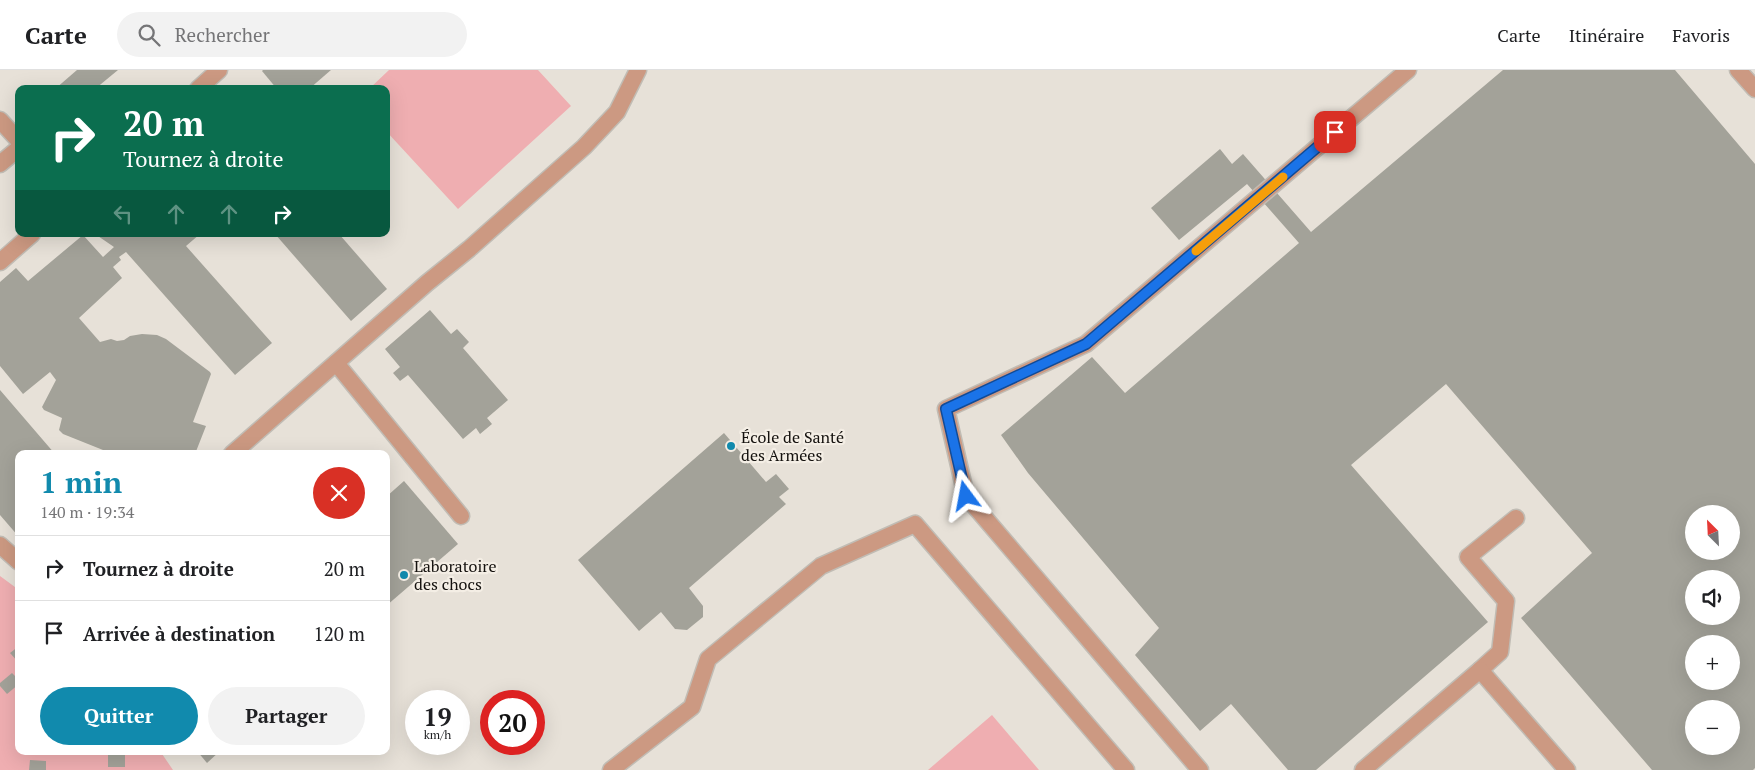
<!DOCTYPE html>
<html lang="fr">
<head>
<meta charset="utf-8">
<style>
	:root { --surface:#fff; --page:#f2f2f2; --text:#202124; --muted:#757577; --line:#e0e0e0; --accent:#118aad }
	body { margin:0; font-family:"PT Serif",serif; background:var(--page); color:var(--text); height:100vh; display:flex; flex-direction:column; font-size:19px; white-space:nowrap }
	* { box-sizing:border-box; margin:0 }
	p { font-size:16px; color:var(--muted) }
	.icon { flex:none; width:28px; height:28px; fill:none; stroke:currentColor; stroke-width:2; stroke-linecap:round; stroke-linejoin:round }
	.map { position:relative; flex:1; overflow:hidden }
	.sheet { position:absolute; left:15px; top:380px; width:375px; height:305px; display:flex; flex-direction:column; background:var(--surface); border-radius:10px; box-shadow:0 5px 20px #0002 }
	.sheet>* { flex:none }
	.hud { position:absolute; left:15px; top:15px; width:375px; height:152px; border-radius:10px; box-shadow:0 5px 20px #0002; background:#0b6e4f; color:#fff; overflow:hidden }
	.needle { width:32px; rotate:336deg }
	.controls { position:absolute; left:1685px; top:435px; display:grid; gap:10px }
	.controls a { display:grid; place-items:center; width:55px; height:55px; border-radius:50%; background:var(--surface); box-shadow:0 5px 20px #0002; font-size:25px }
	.speed { position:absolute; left:405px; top:620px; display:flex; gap:10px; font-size:25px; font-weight:700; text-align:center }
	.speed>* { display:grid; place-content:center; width:65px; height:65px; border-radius:50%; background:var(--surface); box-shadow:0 5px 20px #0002; line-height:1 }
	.speed small { font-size:12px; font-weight:400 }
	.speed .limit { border:8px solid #d22; background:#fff; color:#111 }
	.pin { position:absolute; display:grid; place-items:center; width:42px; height:42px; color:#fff; margin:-21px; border-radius:10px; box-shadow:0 2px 8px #0006 }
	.me { position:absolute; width:55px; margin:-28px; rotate:347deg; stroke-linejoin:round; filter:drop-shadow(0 0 4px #0008) }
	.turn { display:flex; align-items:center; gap:18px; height:105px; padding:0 25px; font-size:22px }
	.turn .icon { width:65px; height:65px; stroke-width:2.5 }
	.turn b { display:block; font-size:35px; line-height:42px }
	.lanes { display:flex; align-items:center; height:48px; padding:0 25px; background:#0003; justify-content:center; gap:25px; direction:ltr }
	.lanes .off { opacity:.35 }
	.round { display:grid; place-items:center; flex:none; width:52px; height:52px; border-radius:26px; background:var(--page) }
	.headline { display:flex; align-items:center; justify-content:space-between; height:85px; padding:0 25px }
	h1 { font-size:30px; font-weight:600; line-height:38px; color:var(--accent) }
	.action { display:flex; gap:10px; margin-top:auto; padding:10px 25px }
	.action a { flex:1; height:58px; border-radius:30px; background:var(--accent); color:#fff; font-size:20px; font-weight:600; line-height:58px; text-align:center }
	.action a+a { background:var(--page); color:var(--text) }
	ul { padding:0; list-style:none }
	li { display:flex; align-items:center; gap:15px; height:65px; padding:0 25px; border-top:1px solid var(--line) }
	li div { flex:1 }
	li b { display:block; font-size:19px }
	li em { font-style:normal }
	header { display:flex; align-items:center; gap:30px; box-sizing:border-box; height:70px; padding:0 25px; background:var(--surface); border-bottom:1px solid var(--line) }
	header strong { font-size:24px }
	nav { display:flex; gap:28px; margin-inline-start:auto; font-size:18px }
	.search { width:350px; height:45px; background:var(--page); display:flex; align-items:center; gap:12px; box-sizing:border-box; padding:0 18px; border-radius:28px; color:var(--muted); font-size:19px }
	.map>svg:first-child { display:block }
</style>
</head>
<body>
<header>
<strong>Carte</strong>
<div class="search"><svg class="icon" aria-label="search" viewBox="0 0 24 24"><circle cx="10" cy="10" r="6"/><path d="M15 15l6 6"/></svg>Rechercher</div>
<nav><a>Carte</a><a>Itinéraire</a><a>Favoris</a></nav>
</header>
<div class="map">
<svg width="1755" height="700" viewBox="0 0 1755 700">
	<rect width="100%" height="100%" fill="#e7e1d8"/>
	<g fill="#efaeb1">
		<polygon points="389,0 538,0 571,36 458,139 386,61 386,19 369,19"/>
		<polygon points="0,506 19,520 19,681 160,681 173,700 0,700"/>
		<polygon points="992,645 1039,700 928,700"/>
	</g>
	<g fill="#a3a299" fill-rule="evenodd">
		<polygon points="77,0 118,0 95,19 55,19"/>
		<polygon points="263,0 331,0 309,19 277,19 262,1"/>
		<path d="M 1503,0 L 1675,0 L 1755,94 L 1755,698 L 1753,700 L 1652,700 L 1521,548 L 1592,483 L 1446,314 L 1351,395 L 1488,552 L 1316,700 L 1288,700 L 1231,634 L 1200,661 L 1135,585 L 1159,558 L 1028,403 L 1001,365 L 1092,287 L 1125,323 L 1299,173 L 1247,114 L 1179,170 L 1151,138 L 1220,79 L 1232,94 L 1243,84 L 1311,162 ZM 1694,444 L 1731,444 L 1731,481 L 1694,481 ZM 1694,509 L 1731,509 L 1731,546 L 1694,546 ZM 1694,574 L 1731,574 L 1731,611 L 1694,611 ZM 1694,639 L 1731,639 L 1731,676 L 1694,676 Z"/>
		<polygon points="95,164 200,164 186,176 272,273 235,305 126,182 119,187 121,190 113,197 122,208 79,248 100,272 111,269 117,271 124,270 130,266 142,264 157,265 166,269 210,302 211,304 193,352 206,356 195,384 113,384 63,364 59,360 62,348 44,340 42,337 56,310 50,302 23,324 0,296 0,212 16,198 28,211 83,165 103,187 114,177"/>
		<polygon points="275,164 339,164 387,219 351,251"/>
		<polygon points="430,240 451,264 457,259 469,272 463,278 508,330 487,348 492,354 480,364 476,358 463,369 408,305 400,311 393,303 400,297 385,279"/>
		<polygon points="0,320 55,384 19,384 19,467 0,445"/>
		<polygon points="724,363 766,412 776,404 789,419 779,427 786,434 689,518 703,536 703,547 687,560 675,559 661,542 639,561 578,490"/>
		<polygon points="404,411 458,474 386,536 386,427"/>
		<polygon points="19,576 19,593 10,583"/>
		<polygon points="12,603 19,610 19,614 7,624 0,616 0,613"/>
		<polygon points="197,681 220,681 207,693"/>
		<polygon points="108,682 125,683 125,697 108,697"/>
		<polygon points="30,690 46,691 46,700 29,700"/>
	</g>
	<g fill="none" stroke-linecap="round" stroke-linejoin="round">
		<g stroke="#c1bcb4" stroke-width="19">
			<g id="lane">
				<polyline points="1738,0 1755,19"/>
				<polyline points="198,19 219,0"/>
				<polyline points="0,50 19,71"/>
				<polyline points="0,94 19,78"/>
				<polyline points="0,192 32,164"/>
				<polyline points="336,293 461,446"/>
				<polyline points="232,384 427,213 469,179 584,77 617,42 638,0"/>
				<polyline points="0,475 19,492"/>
				<polyline points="1480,600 1500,582 1506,531 1468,487 1516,448"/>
				<polyline points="611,700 692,637 708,589 821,496 915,454 1126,700"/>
				<polyline points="1200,700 966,426 946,339 1086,274 1408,0"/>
				<polyline points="1363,700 1480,600 1567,700"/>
			</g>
		</g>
		<use href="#lane" stroke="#cc9982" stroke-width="16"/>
	</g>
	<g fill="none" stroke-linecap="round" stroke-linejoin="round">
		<g stroke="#114b97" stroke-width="12">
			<polyline id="route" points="966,426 946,339 1086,274 1335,62"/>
		</g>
		<use href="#route" stroke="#1a73e8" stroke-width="9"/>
		<polyline stroke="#f59e0b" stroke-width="9" points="1196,181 1283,107"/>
	</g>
	<g fill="#118aad" stroke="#f4eee5" stroke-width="2">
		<circle cx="731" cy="376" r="5"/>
		<circle cx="404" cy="505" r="5"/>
	</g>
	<g text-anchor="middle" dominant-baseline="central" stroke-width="4.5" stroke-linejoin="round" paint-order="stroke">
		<g font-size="16" fill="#14110e" stroke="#f4eee5" text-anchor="start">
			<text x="741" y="367">École de Santé<tspan x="741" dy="18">des Armées</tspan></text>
			<text x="414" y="496">Laboratoire<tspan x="414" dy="18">des chocs</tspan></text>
		</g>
	</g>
</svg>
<div class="controls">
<a><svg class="needle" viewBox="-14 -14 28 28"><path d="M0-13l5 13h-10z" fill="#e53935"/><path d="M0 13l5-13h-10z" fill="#757577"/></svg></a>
<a><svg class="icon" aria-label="sound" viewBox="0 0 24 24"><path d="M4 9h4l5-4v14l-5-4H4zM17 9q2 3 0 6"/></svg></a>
<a>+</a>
<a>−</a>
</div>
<div class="speed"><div>19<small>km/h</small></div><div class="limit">20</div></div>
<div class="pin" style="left:1335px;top:62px;background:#d93025"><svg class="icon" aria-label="arrive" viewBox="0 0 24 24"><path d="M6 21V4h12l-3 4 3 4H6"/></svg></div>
<svg class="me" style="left:966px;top:426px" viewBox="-20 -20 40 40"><path d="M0-17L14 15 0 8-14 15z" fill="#1a73e8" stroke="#fff" stroke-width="4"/></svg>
<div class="hud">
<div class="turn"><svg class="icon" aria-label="right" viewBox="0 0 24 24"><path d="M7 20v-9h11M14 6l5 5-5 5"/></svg><div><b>20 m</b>Tournez à droite</div></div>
<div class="lanes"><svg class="icon off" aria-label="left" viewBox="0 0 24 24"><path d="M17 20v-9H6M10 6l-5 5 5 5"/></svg><svg class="icon off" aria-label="ahead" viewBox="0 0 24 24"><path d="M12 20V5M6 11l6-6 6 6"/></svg><svg class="icon off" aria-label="ahead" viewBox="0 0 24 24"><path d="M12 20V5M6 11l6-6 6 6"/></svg><svg class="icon" aria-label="right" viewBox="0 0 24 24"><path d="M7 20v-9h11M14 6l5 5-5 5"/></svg></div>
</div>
<section class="sheet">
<div class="headline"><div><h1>1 min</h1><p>140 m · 19:34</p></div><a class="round" style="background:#d93025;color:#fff"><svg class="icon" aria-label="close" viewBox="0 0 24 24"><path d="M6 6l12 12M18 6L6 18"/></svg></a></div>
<ul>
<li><svg class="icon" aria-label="right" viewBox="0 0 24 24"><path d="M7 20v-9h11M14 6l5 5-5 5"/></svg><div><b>Tournez à droite</b></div><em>20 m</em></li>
<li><svg class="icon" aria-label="arrive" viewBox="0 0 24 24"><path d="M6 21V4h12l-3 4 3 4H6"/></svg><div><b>Arrivée à destination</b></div><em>120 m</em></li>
</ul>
<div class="action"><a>Quitter</a><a>Partager</a></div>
</section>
</div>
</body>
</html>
